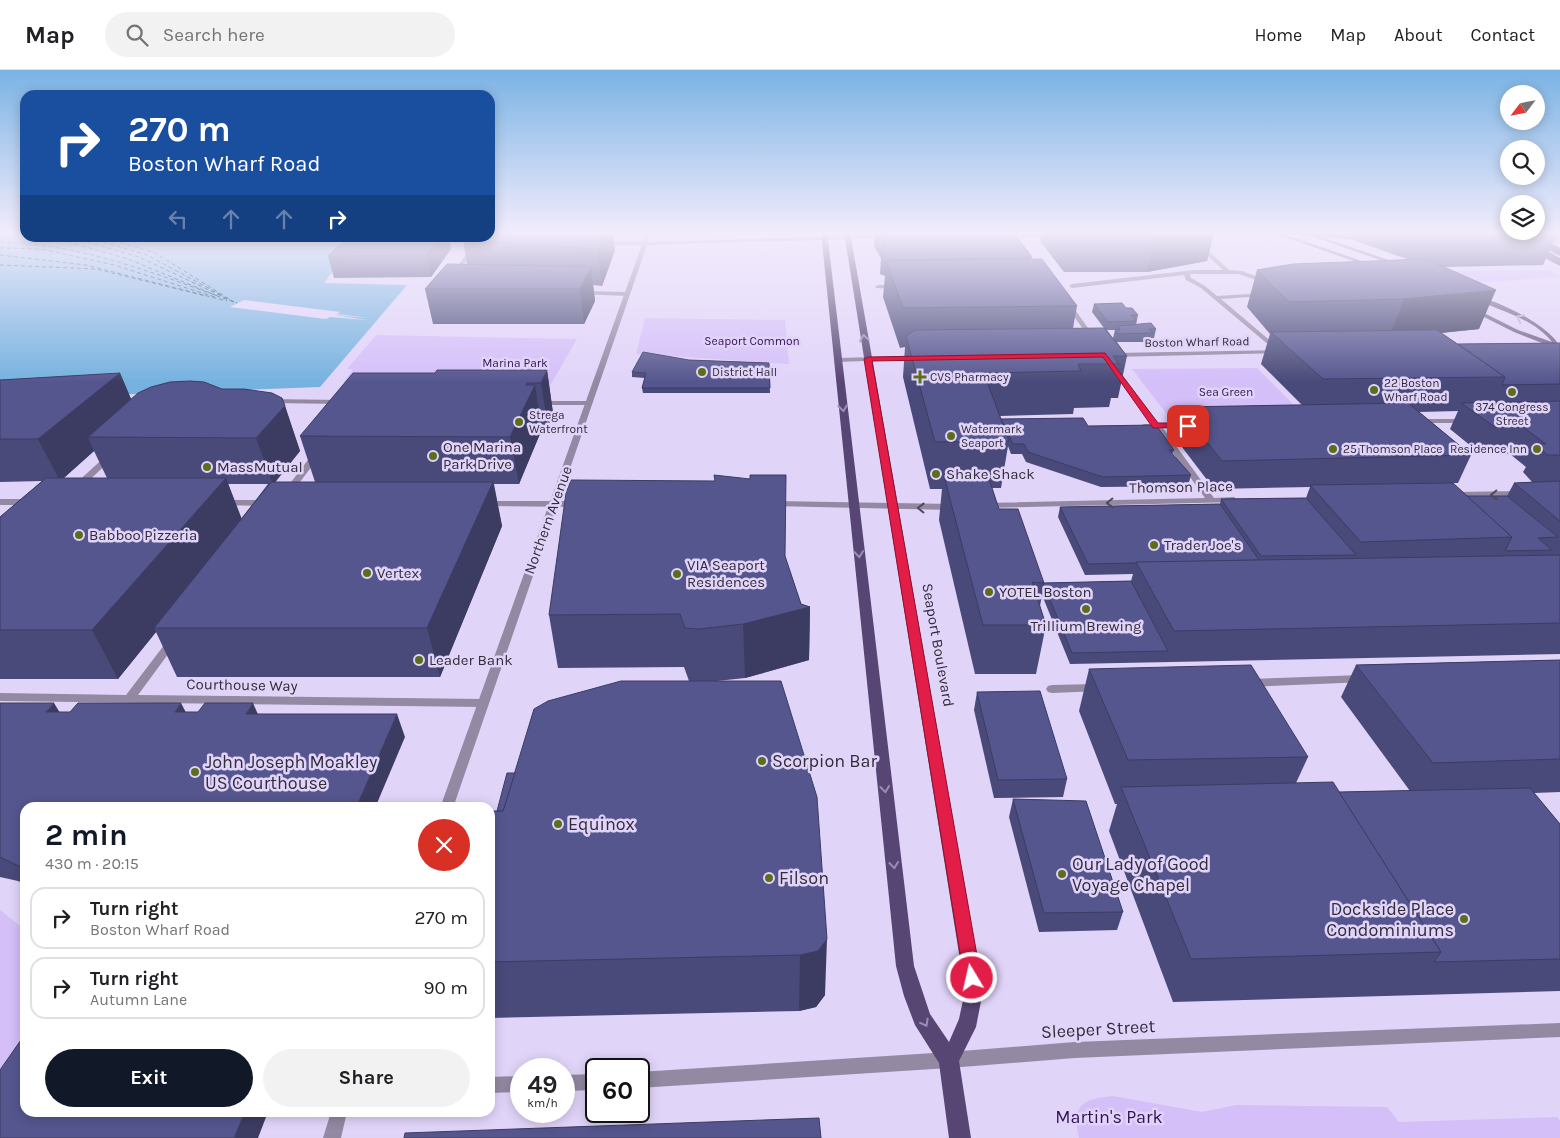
<!DOCTYPE html>
<html lang="en">
<head>
<meta charset="utf-8">
<style>
	:root { --surface:#fff; --page:#f2f2f2; --text:#202124; --muted:#757577; --line:#e0e0e0; --accent:#111827 }
	body { margin:0; font-family:Karla,sans-serif; background:var(--page); color:var(--text); height:100vh; display:flex; flex-direction:column; font-size:19px; white-space:nowrap }
	* { box-sizing:border-box; margin:0 }
	p { font-size:16px; color:var(--muted) }
	.icon { flex:none; width:28px; height:28px; fill:none; stroke:currentColor; stroke-width:2; stroke-linecap:round; stroke-linejoin:round }
	.map { position:relative; flex:1; overflow:hidden }
	.details { position:absolute; left:20px; top:732px; width:475px; height:315px; display:flex; flex-direction:column; background:var(--surface); border-radius:15px; box-shadow:0 2px 12px #0003 }
	.details>* { flex:none }
	.guide { position:absolute; left:20px; top:20px; width:475px; height:152px; border-radius:15px; box-shadow:0 2px 12px #0003; background:#1a4fa0; color:#fff; overflow:hidden }
	.needle { width:32px; rotate:238deg }
	.fabs { position:absolute; left:1500px; top:15px; display:grid; gap:10px }
	.fabs a { display:grid; place-items:center; width:45px; height:45px; border-radius:50%; background:var(--surface); box-shadow:0 2px 12px #0003; font-size:25px }
	.speed { position:absolute; left:510px; top:988px; display:flex; gap:10px; font-size:25px; font-weight:700; text-align:center }
	.speed>* { display:grid; place-content:center; width:65px; height:65px; border-radius:50%; background:var(--surface); box-shadow:0 2px 12px #0003; line-height:1 }
	.speed small { font-size:12px; font-weight:400 }
	.speed .limit { border:2px solid #111; border-radius:8px; background:#fff; color:#111 }
	.pin { position:absolute; display:grid; place-items:center; width:42px; height:42px; color:#fff; margin:-21px; border-radius:10px; box-shadow:0 2px 8px #0006 }
	.me { position:absolute; width:55px; margin:-28px; rotate:351deg; stroke-linejoin:round; filter:drop-shadow(0 0 4px #0008) }
	.turn { display:flex; align-items:center; gap:18px; height:105px; padding:0 25px; font-size:22px }
	.turn .icon { width:65px; height:65px; stroke-width:2.5 }
	.turn b { display:block; font-size:35px; line-height:42px }
	.lanes { display:flex; align-items:center; height:48px; padding:0 25px; background:#0003; justify-content:center; gap:25px; direction:ltr }
	.lanes .off { opacity:.35 }
	.round { display:grid; place-items:center; flex:none; width:52px; height:52px; border-radius:26px; background:var(--page) }
	.headline { display:flex; align-items:center; justify-content:space-between; height:85px; padding:0 25px }
	h1 { font-size:30px; font-weight:700; line-height:38px; color:var(--accent) }
	.cta { display:flex; gap:10px; margin-top:auto; padding:10px 25px }
	.cta a { flex:1; height:58px; border-radius:30px; background:var(--accent); color:#fff; font-size:20px; font-weight:700; line-height:58px; text-align:center }
	.cta a+a { background:var(--page); color:var(--text) }
	ul { padding:0; list-style:none }
	li { display:flex; align-items:center; gap:15px; height:62px; margin:0 10px 8px; padding:0 15px; border:2px solid var(--line); border-radius:15px }
	li div { flex:1 }
	li b { display:block; font-size:19px }
	li em { font-style:normal }
	header { display:flex; align-items:center; gap:30px; box-sizing:border-box; height:70px; padding:0 25px; background:var(--surface); border-bottom:1px solid var(--line) }
	header strong { font-size:24px }
	nav { display:flex; gap:28px; margin-inline-start:auto; font-size:18px }
	.search { width:350px; height:45px; background:var(--page); display:flex; align-items:center; gap:12px; box-sizing:border-box; padding:0 18px; border-radius:28px; color:var(--muted); font-size:19px }
	.map>svg:first-child { display:block }
</style>
</head>
<body>
<header>
<strong>Map</strong>
<div class="search"><svg class="icon" aria-label="search" viewBox="0 0 24 24"><circle cx="10" cy="10" r="6"/><path d="M15 15l6 6"/></svg>Search here</div>
<nav><a>Home</a><a>Map</a><a>About</a><a>Contact</a></nav>
</header>
<div class="map">
<svg width="1560" height="1068" viewBox="0 0 1560 1068">
	<rect width="100%" height="100%" fill="#e1d4f9"/>
	<g fill="#d4bff9">
		<polygon points="1549,200 1560,207 1469,213 1441,201"/>
		<polygon points="645,248 785,250 789,294 636,284"/>
		<polygon points="376,265 577,269 548,319 344,312 353,299 347,299"/>
		<polygon points="1257,298 1302,343 1169,347 1132,299"/>
		<polygon points="0,840 25,860 25,961 0,1000"/>
		<path d="M 1113,1026 L 1202,1042 L 1236,1035 L 1387,1037 L 1399,1052 L 1557,1047 L 1560,1051 L 1560,1068 L 1079,1068 C 1071,1035 1082,1029 1113,1026 Z"/>
	</g>
	<polygon fill="#76b2df" points="0,162 25,162 25,168 357,168 324,213 407,215 320,317 0,329"/>
	<polygon fill="#e1d4f9" points="244,230 340,242 337,244 370,248 334,245 367,250 330,247 326,249 230,237"/>
	<g fill="none" stroke-linecap="round" stroke-linejoin="round">
		<g stroke="#013350" stroke-width="1" stroke-dasharray="4 3" stroke-linecap="butt">
			<polyline points="55,168 128,189 220,227"/>
			<polyline points="74,168 139,187 230,230"/>
			<polyline points="90,168 147,185 223,226"/>
			<polyline points="107,168 155,183 234,232"/>
			<path d="M 0,172 C 84,174 159,205 237,233"/>
			<polyline points="0,178 41,179 114,195 215,227"/>
			<polyline points="0,185 86,195 227,231"/>
			<polyline points="0,195 96,199 206,226"/>
		</g>
		<g stroke="#beb2d3" stroke-width="9" stroke-dasharray="9 4.5" stroke-linecap="butt">
			<polyline points="1522,162 1560,172"/>
			<polyline points="1535,181 1560,187"/>
		</g>
		<g fill="#9389a3" fill-rule="evenodd">
			<polygon points="1197,174 1201,174 1229,200 1242,201 1269,211 1270,212 1267,214 1239,204 1190,204 1191,208 1205,216 1217,226 1266,223 1267,224 1264,226 1221,229 1274,274 1274,276 1270,276 1201,218 1186,210 1184,205 1072,218 1069,216 1072,214 1194,200 1223,200 1197,176"/>
			<polygon points="878,215 897,215 900,217 897,219 876,218 875,217"/>
		</g>
		<g fill="#9389a3" fill-rule="evenodd">
			<polygon points="644,162 649,162 648,173 645,175 601,175 598,173 601,171 643,171"/>
			<polygon points="479,168 484,168 456,205 452,205 452,203"/>
			<polygon points="581,221 627,222 630,224 627,226 579,224 578,223"/>
			<polygon points="1067,234 1071,234 1095,268 1094,269 1090,269 1066,235"/>
			<polygon points="1116,298 1118,299 1159,354 1190,354 1191,356 1187,358 1163,358 1214,428 1234,427 1238,430 1237,432 983,438 982,436 983,434 986,433 1205,428 1155,358 1144,358 1140,356 1144,354 1151,354 1113,300"/>
			<polygon points="267,329 343,330 347,332 343,334 270,333 266,331"/>
			<polygon points="537,331 589,331 593,333 589,335 537,335"/>
			<polygon points="1416,349 1467,349 1471,351 1467,353 1416,353"/>
			<polygon points="314,382 317,382 321,384 291,424 285,424 285,420"/>
			<polygon points="108,384 114,384 115,386 80,419 74,419 74,415"/>
			<polygon points="1522,421 1526,424 1525,426 1454,428 1450,425 1454,422"/>
			<polygon points="0,429 32,429 36,432 32,435 0,435"/>
			<polygon points="221,430 267,430 271,433 267,436 218,435 217,433"/>
			<polygon points="486,431 577,431 581,434 577,437 483,436 482,434 483,432"/>
			<polygon points="774,431 952,434 956,437 952,440 771,436 770,434"/>
			<polygon points="172,569 177,572 138,625 483,629 487,630 489,633 487,636 483,637 0,631 0,623 126,625 168,570"/>
			<polygon points="1362,605 1366,606 1367,609 1366,612 1249,617 1245,616 1243,613 1245,610 1249,609"/>
			<polygon points="1097,614 1101,615 1103,618 1101,621 1052,623 1048,622 1046,619 1048,616 1052,615"/>
			<polygon points="1560,953 1560,967 1075,988 949,998 943,995 941,990 943,985 949,982 1075,972"/>
			<polygon points="331,1042 347,1042 341,1068 323,1068"/>
		</g>
		<g fill="#9389a3" fill-rule="evenodd">
			<polygon points="1200,162 1305,162 1306,163 1303,165 1202,165"/>
			<polygon points="1055,163 1057,166 1002,168 999,166 1002,164"/>
			<polygon points="887,165 889,168 647,175 453,738 440,738 643,172"/>
			<polygon points="1279,280 1281,281 1281,283 1113,287 1110,285 1113,283"/>
			<polygon points="916,286 918,287 918,289 837,292 834,290 837,288"/>
			<polygon points="949,982 955,985 957,990 955,995 949,998 639,1018 639,1002"/>
			<polygon points="596,1004 596,1020 564,1021 564,1005"/>
			<polygon points="521,1006 521,1022 490,1023 490,1007"/>
		</g>
		<g fill="#706187" fill-rule="evenodd">
			<polygon points="1270,162 1278,162 1376,196 1371,197"/>
			<polygon points="1299,162 1307,162 1400,194 1395,195"/>
			<path d="M 1477,228 C 1494,227 1560,261 1560,280 L 1514,262 L 1472,241 L 1472,239 L 1476,239 L 1518,260 L 1552,272 C 1535,250 1502,241 1477,230 Z"/>
		</g>
		<polygon fill="#574573" fill-rule="evenodd" points="821,162 827,162 914,896 930,944 949,972 959,949 965,921 844,162 850,162 983,921 976,957 959,991 971,1068 949,1068 939,993 915,955 904,926 896,896"/>
		<polygon fill="#432c60" fill-rule="evenodd" points="1322,162 1360,166 1364,168 1360,170 1303,165 1299,163"/>
		<g stroke="#574573" stroke-width="7">
			<polyline points="1503,162 1560,192"/>
			<polyline points="1536,169 1560,182"/>
		</g>
	</g>
	<g fill="#494a7a" fill-rule="evenodd">
		<polygon points="490,162 623,162 613,163 615,180 602,216 593,215 595,231 584,254 433,254 425,219 467,194 463,170"/>
		<path d="M 875,162 L 1013,162 L 1032,187 L 1031,189 L 1077,236 L 1073,258 L 1104,258 L 1092,242 L 1094,234 L 1126,238 L 1138,245 L 1136,255 L 1156,259 L 1154,268 L 1152,268 L 1151,272 L 1117,272 L 1127,286 L 1118,328 L 1111,328 L 1109,337 L 1074,338 L 1073,344 L 1000,346 L 1001,350 L 1001,349 L 1088,356 L 1174,380 L 1172,384 L 1191,405 L 1188,416 L 1101,417 L 1026,392 L 1022,384 L 1011,384 L 1008,376 L 1001,418 L 992,418 L 999,439 L 1044,513 L 1131,511 L 1133,504 L 1085,505 L 1058,447 L 1060,437 L 1220,434 L 1221,429 L 1306,428 L 1310,417 L 1214,419 L 1172,364 L 1179,337 L 1302,335 L 1261,294 L 1270,264 L 1247,237 L 1257,200 L 1407,189 L 1344,167 L 1345,162 L 1555,162 L 1557,163 L 1543,195 L 1444,197 L 1479,259 L 1441,263 L 1458,274 L 1560,273 L 1560,584 L 1070,594 L 1042,525 L 1040,536 L 1046,555 L 1036,604 L 975,604 L 939,450 L 942,419 L 930,419 L 903,307 L 905,277 L 900,278 L 883,227 L 885,206 L 880,204 L 881,188 L 874,176 ZM 1107,260 L 1115,260 L 1113,268 ZM 1458,341 L 1450,359 L 1482,385 L 1510,384 L 1526,397 L 1523,402 L 1532,412 L 1514,413 L 1507,426 L 1467,426 L 1442,413 L 1458,413 L 1471,385 L 1419,342 Z"/>
		<polygon points="1042,162 1214,162 1207,191 1147,202 1064,202 1040,171"/>
		<polygon points="347,168 449,168 451,179 431,207 334,208 328,186"/>
		<polygon points="689,290 769,293 770,323 643,323 642,318 645,308 632,307 632,302"/>
		<path d="M 547,300 L 553,343 L 548,357 L 542,357 L 542,359 L 519,414 L 494,414 L 502,456 L 440,607 L 177,607 L 156,562 L 118,609 L 0,609 L 0,447 L 42,411 L 0,412 L 0,310 L 120,303 L 131,329 L 222,319 L 285,336 L 300,381 L 275,412 L 315,412 L 300,366 L 435,303 ZM 94,381 L 107,408 L 64,408 ZM 228,414 L 268,414 L 241,449 Z"/>
		<polygon points="785,487 801,534 810,537 809,590 745,608 717,611 825,925 816,937 799,941 490,948 490,741 497,741 515,703 689,611 684,597 558,598 549,545"/>
		<polygon points="1560,590 1560,722 1534,723 1560,754 1560,921 1173,932 1109,761 1117,734 1115,734 1079,641 1089,599 1308,687 1296,713 1339,722 1410,721 1341,627 1356,595"/>
		<polygon points="977,622 1067,709 1063,727 994,728 974,640"/>
		<polygon points="0,633 60,642 186,642 258,644 405,667 25,738 25,814 18,811 0,807"/>
		<polygon points="1013,729 1123,842 1117,860 1039,862 1009,747"/>
	</g>
	<g fill="#3c3c63">
		<polygon points="605,162 613,162 615,180 602,216 598,179"/>
		<polygon points="1180,162 1214,162 1207,191 1147,202 1155,167"/>
		<polygon points="440,168 449,168 451,179 431,207 426,185"/>
		<polygon points="591,197 595,231 584,254 580,219"/>
		<polygon points="1496,220 1479,259 1389,268 1404,229"/>
		<polygon points="547,300 553,343 548,357 541,313"/>
		<polygon points="120,303 137,343 88,367 94,381 60,411 38,369"/>
		<polygon points="527,313 529,327 535,315 542,359 519,414 510,367"/>
		<polygon points="285,336 300,381 273,415 256,368"/>
		<polygon points="226,408 243,452 154,558 156,562 118,609 92,560"/>
		<polygon points="493,412 502,456 440,607 427,558"/>
		<polygon points="810,537 809,590 745,608 743,554"/>
		<polygon points="54,633 68,656 46,642"/>
		<polygon points="181,633 193,656 175,642"/>
		<polygon points="253,633 263,656 246,644"/>
		<polygon points="397,644 405,667 375,738 356,738"/>
		<polygon points="827,869 825,925 816,937 799,941 800,885"/>
		<polygon points="245,1042 268,1042 258,1068 234,1068"/>
	</g>
	<g fill="#55568e" stroke="#3c3c63">
		<polygon points="490,162 605,162 598,179 463,170 465,168 490,168"/>
		<polygon points="879,162 1013,162 1032,187 900,190 891,188 882,182 886,172"/>
		<polygon points="1066,162 1180,162 1155,167 1070,167"/>
		<polygon points="1433,162 1555,162 1557,163 1441,165"/>
		<polygon points="347,168 440,168 426,185 328,186"/>
		<polygon points="1042,189 1077,236 903,238 886,191"/>
		<polygon points="1426,189 1496,220 1404,229 1289,232 1257,200 1293,194"/>
		<polygon points="447,194 591,197 580,219 425,219"/>
		<polygon points="1122,233 1126,238 1132,238 1138,245 1131,245 1136,251 1108,252 1094,234"/>
		<polygon points="1151,253 1156,259 1149,259 1153,263 1118,264 1115,260 1120,260 1118,256"/>
		<polygon points="1104,258 1127,286 1113,286 1119,294 1078,294 1081,301 984,303 1009,371 935,372 906,266 915,260"/>
		<polygon points="1437,260 1505,307 1323,309 1271,262"/>
		<polygon points="1560,273 1560,314 1502,315 1505,307 1458,274"/>
		<polygon points="643,282 689,290 769,293 770,318 642,318 646,303 632,302"/>
		<polygon points="437,300 547,300 541,313 527,313 526,315 535,315 510,367 300,366 353,303 435,303"/>
		<polygon points="120,303 38,369 0,369 0,310"/>
		<polygon points="190,311 204,312 222,319 244,319 272,323 282,328 285,336 256,368 88,367 138,323 151,317 170,312"/>
		<polygon points="1560,331 1560,385 1547,385 1537,374 1546,374 1523,357 1495,357 1461,333"/>
		<polygon points="1408,333 1471,385 1222,391 1179,337"/>
		<polygon points="1083,348 1088,356 1156,355 1174,380 1169,380 1191,405 1103,407 1028,382 1024,374 1013,374 1001,349"/>
		<polygon points="714,405 750,409 750,405 786,405 785,486 801,534 810,537 743,554 699,559 685,558 680,544 549,545 566,423 571,410 715,411"/>
		<polygon points="944,406 988,406 999,439 1018,439 1044,513 1032,512 1046,555 983,555"/>
		<polygon points="46,408 226,408 92,560 0,560 0,447"/>
		<polygon points="1560,411 1560,451 1514,413"/>
		<polygon points="271,412 493,412 427,558 154,558"/>
		<polygon points="1453,413 1512,467 1361,472 1310,415"/>
		<polygon points="1467,426 1507,426 1558,467 1538,468 1552,480 1505,481 1512,467"/>
		<polygon points="1306,428 1356,485 1261,486 1221,429"/>
		<polygon points="1220,434 1259,490 1088,494 1060,437"/>
		<polygon points="1560,485 1560,553 1174,561 1136,492"/>
		<polygon points="1131,511 1168,581 1072,583 1043,513"/>
		<polygon points="1560,590 1560,689 1433,693 1356,595"/>
		<polygon points="1251,595 1308,687 1128,690 1089,599"/>
		<polygon points="621,611 781,611 817,727 827,869 818,881 800,885 490,892 490,741 503,741 534,639 548,631"/>
		<polygon points="1040,621 1067,709 998,710 977,622"/>
		<polygon points="0,633 54,633 46,642 70,642 78,633 181,633 175,642 198,642 205,633 253,633 246,644 397,644 356,738 25,738 25,799 0,787"/>
		<polygon points="507,703 515,703 503,741 497,741"/>
		<polygon points="1333,712 1441,882 1191,889 1121,717"/>
		<polygon points="1530,718 1560,754 1560,889 1434,892 1441,882 1339,722"/>
		<polygon points="1013,729 1086,731 1123,842 1044,843"/>
		<polygon points="25,964 25,1042 245,1042 234,1068 0,1068 0,1000"/>
		<polygon points="819,1048 821,1068 404,1068 405,1063"/>
	</g>
	<defs><path id="oneway-chevron" d="M-2-3.5L2.5 0L-2 3.5" fill="none" stroke-width="1.6" stroke-linecap="round" stroke-linejoin="round" transform="scale(1.25)"/></defs>
	<use stroke="#b9acd1" href="#oneway-chevron" transform="translate(1520 248) rotate(-153)"/>
	<g stroke="#9c8cb6">
		<use href="#oneway-chevron" transform="translate(864 268) rotate(-100)"/>
		<use href="#oneway-chevron" transform="translate(843 338) rotate(84)"/>
		<use href="#oneway-chevron" transform="translate(859 484) rotate(84)"/>
		<use href="#oneway-chevron" transform="translate(885 719) rotate(84)"/>
		<use href="#oneway-chevron" transform="translate(894 795) rotate(83)"/>
		<use href="#oneway-chevron" transform="translate(925 953) rotate(61)"/>
	</g>
	<g stroke="#4f485a">
		<use href="#oneway-chevron" transform="translate(1494 425) rotate(179)"/>
		<use href="#oneway-chevron" transform="translate(1110 433) rotate(179)"/>
		<use href="#oneway-chevron" transform="translate(921 438) rotate(-179)"/>
	</g>
	<linearGradient id="sky" x2="0" y2="1"><stop stop-color="#7ab3e4"/><stop offset="0.52" stop-color="#f2ecfc"/><stop offset="1" stop-color="#f2ecfc" stop-opacity="0"/></linearGradient>
	<rect width="1560" height="312" fill="url(#sky)"/>
	<polygon fill="#e11d48" stroke="#92132f" points="1105,283 1158,353 1188,353 1193,356 1192,357 1153,358 1103,287 872,291 981,908 978,914 972,916 966,914 964,908 864,289 868,287"/>
	<g fill="#5c6e1c" stroke="#e1d4f9" stroke-width="2">
		<circle cx="702" cy="302" r="5"/>
		<path d="M917.5 299.5h5v5h5v5h-5v5h-5v-5h-5v-5h5z"/>
		<circle cx="1374" cy="320" r="5"/>
		<circle cx="1512" cy="322" r="5"/>
		<circle cx="519" cy="352" r="5"/>
		<circle cx="951" cy="366" r="5"/>
		<circle cx="1333" cy="379" r="5"/>
		<circle cx="1537" cy="379" r="5"/>
		<circle cx="433" cy="386" r="5"/>
		<circle cx="207" cy="397" r="5"/>
		<circle cx="936" cy="404" r="5"/>
		<circle cx="79" cy="465" r="5"/>
		<circle cx="1154" cy="475" r="5"/>
		<circle cx="367" cy="503" r="5"/>
		<circle cx="677" cy="504" r="5"/>
		<circle cx="989" cy="522" r="5"/>
		<circle cx="1086" cy="539" r="5"/>
		<circle cx="419" cy="590" r="5"/>
		<circle cx="762" cy="691" r="5"/>
		<circle cx="195" cy="702" r="5"/>
		<circle cx="558" cy="754" r="5"/>
		<circle cx="1062" cy="804" r="5"/>
		<circle cx="769" cy="808" r="5"/>
		<circle cx="1464" cy="849" r="5"/>
	</g>
	<g text-anchor="middle" dominant-baseline="central" stroke-width="5" stroke-linejoin="round" paint-order="stroke">
		<g font-size="12" fill="#351259" stroke="#e1d4f9">
			<text x="752" y="271">Seaport Common</text>
			<text x="515" y="293">Marina Park</text>
			<text x="1226" y="322">Sea Green</text>
		</g>
		<g font-size="12" fill="#322c3b" stroke="#e1d4f9">
			<text transform="translate(1197 272) rotate(-1)">Boston Wharf Road</text>
		</g>
		<g font-size="12" fill="#322c3b" stroke="#e1d4f9" text-anchor="start">
			<text x="712" y="302">District Hall</text>
			<text x="930" y="307">CVS Pharmacy</text>
			<text x="1384" y="313">22 Boston<tspan x="1384" dy="14">Wharf Road</tspan></text>
			<text x="1512" y="337" text-anchor="middle">374 Congress<tspan x="1512" dy="14">Street</tspan></text>
			<text x="529" y="345">Strega<tspan x="529" dy="14">Waterfront</tspan></text>
			<text x="961" y="359">Watermark<tspan x="961" dy="14">Seaport</tspan></text>
			<text x="1343" y="379">25 Thomson Place</text>
			<text x="1527" y="379" text-anchor="end">Residence Inn</text>
		</g>
		<g font-size="15" fill="#322c3b" stroke="#e1d4f9" text-anchor="start">
			<text x="443" y="377">One Marina<tspan x="443" dy="17">Park Drive</tspan></text>
			<text x="217" y="397">MassMutual</text>
			<text x="946" y="404">Shake Shack</text>
			<text x="89" y="465">Babboo Pizzeria</text>
			<text x="1164" y="475">Trader Joe's</text>
			<text x="687" y="495">VIA Seaport<tspan x="687" dy="17">Residences</tspan></text>
			<text x="377" y="503">Vertex</text>
			<text x="999" y="522">YOTEL Boston</text>
			<text x="1086" y="556" text-anchor="middle">Trillium Brewing</text>
			<text x="429" y="590">Leader Bank</text>
		</g>
		<g font-size="15" fill="#322c3b" stroke="#e1d4f9">
			<text transform="translate(1181 417) rotate(-1)">Thomson Place</text>
			<text transform="translate(548 450) rotate(-70)">Northern Avenue</text>
			<text transform="translate(938 575) rotate(80)">Seaport Boulevard</text>
			<text transform="translate(242 615) rotate(1)">Courthouse Way</text>
		</g>
		<g font-size="18" fill="#322c3b" stroke="#e1d4f9" text-anchor="start">
			<text x="772" y="691">Scorpion Bar</text>
			<text x="205" y="692">John Joseph Moakley<tspan x="205" dy="21">US Courthouse</tspan></text>
			<text x="568" y="754">Equinox</text>
			<text x="1072" y="794">Our Lady of Good<tspan x="1072" dy="21">Voyage Chapel</tspan></text>
			<text x="779" y="808">Filson</text>
			<text x="1454" y="839" text-anchor="end">Dockside Place<tspan x="1454" dy="21">Condominiums</tspan></text>
		</g>
		<g font-size="18" fill="#322c3b" stroke="#e1d4f9">
			<text transform="translate(1098 959) rotate(-3)">Sleeper Street</text>
		</g>
		<g font-size="18" fill="#351259" stroke="#e1d4f9">
			<text x="1109" y="1047">Martin's Park</text>
		</g>
	</g>
</svg>
<div class="fabs">
<a><svg class="needle" viewBox="-14 -14 28 28"><path d="M0-13l5 13h-10z" fill="#e53935"/><path d="M0 13l5-13h-10z" fill="#757577"/></svg></a>
<a><svg class="icon" aria-label="search" viewBox="0 0 24 24"><circle cx="10" cy="10" r="6"/><path d="M15 15l6 6"/></svg></a>
<a><svg class="icon" aria-label="layers" viewBox="0 0 24 24"><path d="M12 4l9 5-9 5-9-5zM3 14l9 5 9-5"/></svg></a>
</div>
<div class="speed"><div>49<small>km/h</small></div><div class="limit">60</div></div>
<div class="pin" style="left:1188px;top:356px;background:#d93025"><svg class="icon" aria-label="arrive" viewBox="0 0 24 24"><path d="M6 21V4h12l-3 4 3 4H6"/></svg></div>
<svg class="me" style="left:972px;top:908px" viewBox="-20 -20 40 40"><circle r="17" fill="#e11d48" stroke="#fff" stroke-width="3"/><path d="M0-11L8 9 0 5-8 9z" fill="#fff"/></svg>
<div class="guide">
<div class="turn"><svg class="icon" aria-label="right" viewBox="0 0 24 24"><path d="M7 20v-9h11M14 6l5 5-5 5"/></svg><div><b>270 m</b>Boston Wharf Road</div></div>
<div class="lanes"><svg class="icon off" aria-label="left" viewBox="0 0 24 24"><path d="M17 20v-9H6M10 6l-5 5 5 5"/></svg><svg class="icon off" aria-label="ahead" viewBox="0 0 24 24"><path d="M12 20V5M6 11l6-6 6 6"/></svg><svg class="icon off" aria-label="ahead" viewBox="0 0 24 24"><path d="M12 20V5M6 11l6-6 6 6"/></svg><svg class="icon" aria-label="right" viewBox="0 0 24 24"><path d="M7 20v-9h11M14 6l5 5-5 5"/></svg></div>
</div>
<section class="details">
<div class="headline"><div><h1>2 min</h1><p>430 m · 20:15</p></div><a class="round" style="background:#d93025;color:#fff"><svg class="icon" aria-label="close" viewBox="0 0 24 24"><path d="M6 6l12 12M18 6L6 18"/></svg></a></div>
<ul>
<li><svg class="icon" aria-label="right" viewBox="0 0 24 24"><path d="M7 20v-9h11M14 6l5 5-5 5"/></svg><div><b>Turn right</b><p>Boston Wharf Road</p></div><em>270 m</em></li>
<li><svg class="icon" aria-label="right" viewBox="0 0 24 24"><path d="M7 20v-9h11M14 6l5 5-5 5"/></svg><div><b>Turn right</b><p>Autumn Lane</p></div><em>90 m</em></li>
</ul>
<div class="cta"><a>Exit</a><a>Share</a></div>
</section>
</div>
</body>
</html>
